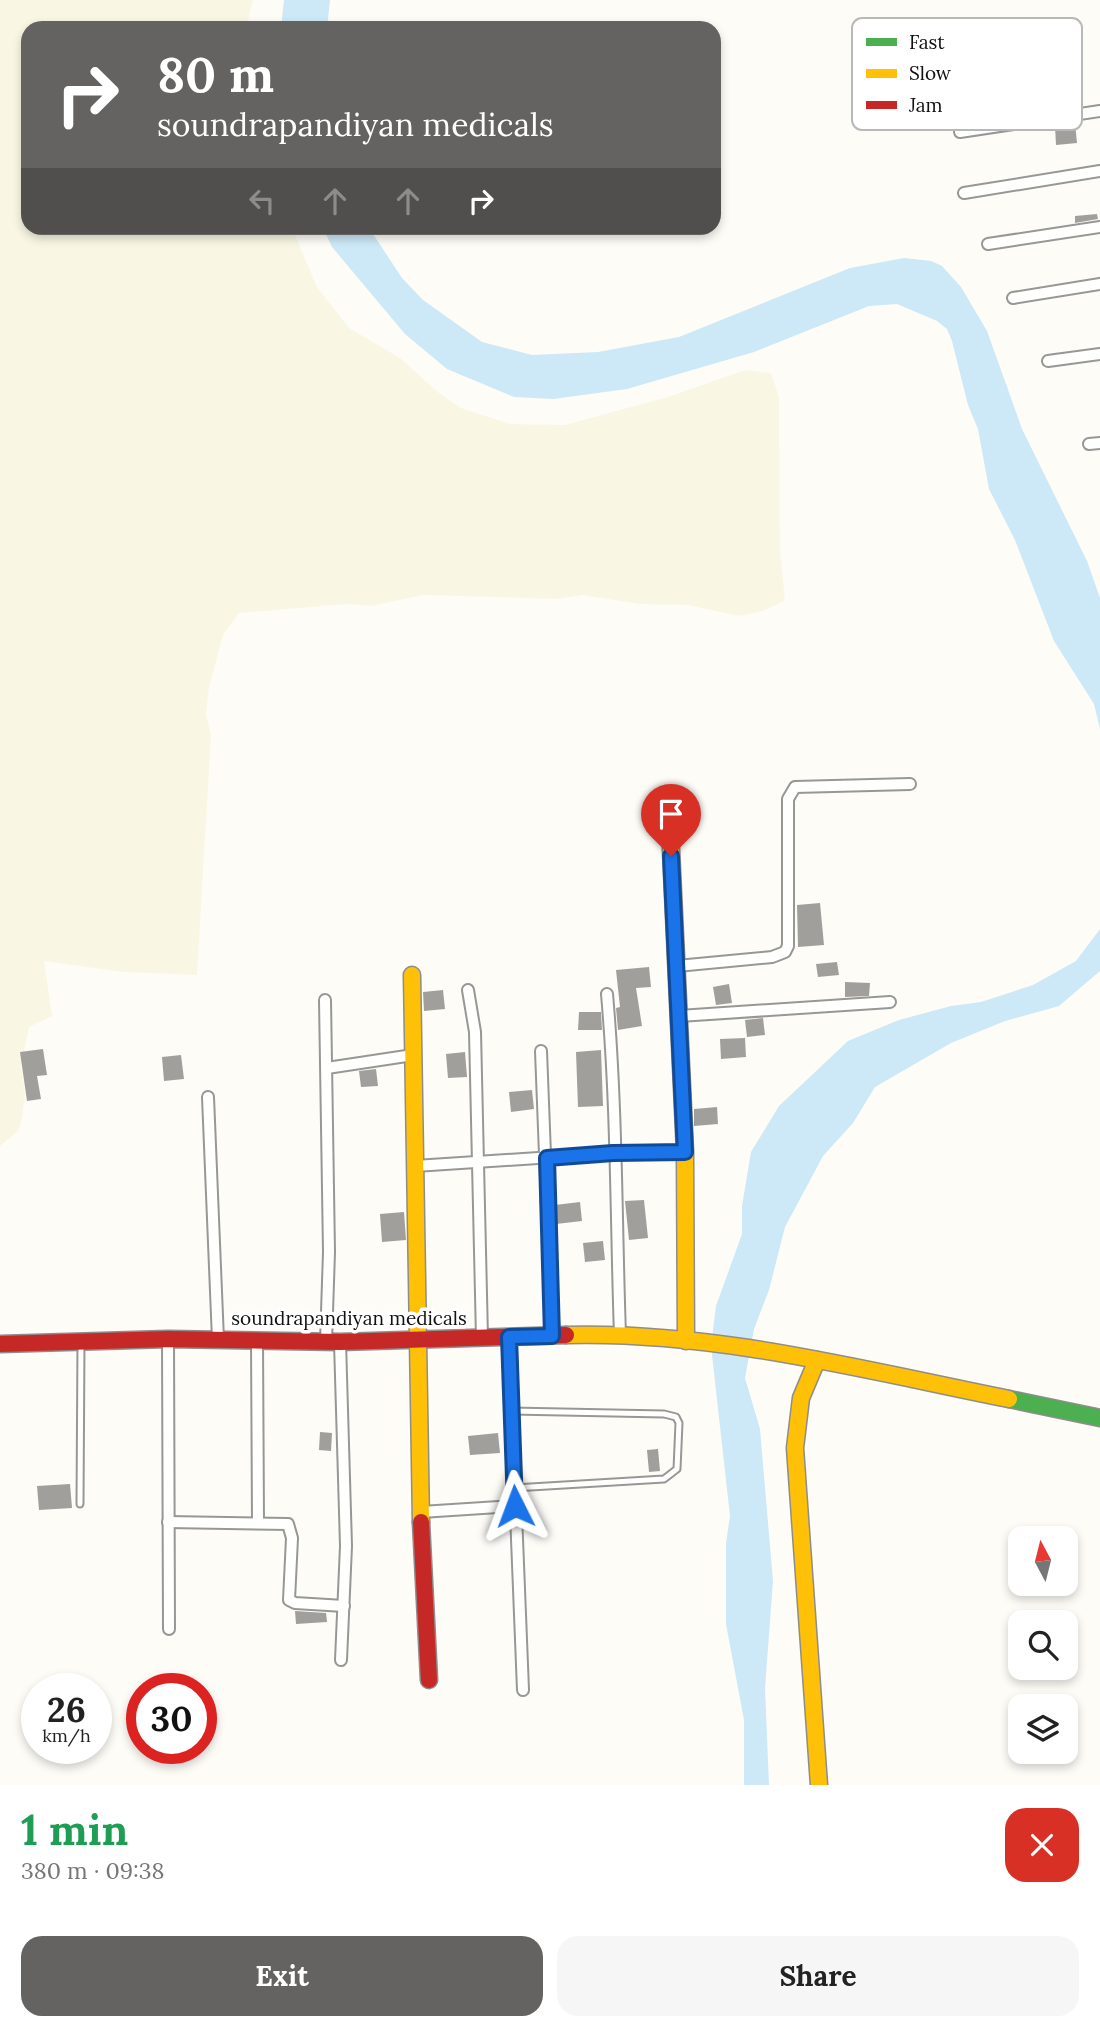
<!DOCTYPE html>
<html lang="en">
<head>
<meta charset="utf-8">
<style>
	:root { --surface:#fff; --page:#f6f6f6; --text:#222; --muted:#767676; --accent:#646362 }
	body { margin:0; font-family:Lora,serif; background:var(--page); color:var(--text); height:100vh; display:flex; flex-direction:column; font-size:26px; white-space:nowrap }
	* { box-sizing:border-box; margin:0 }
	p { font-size:23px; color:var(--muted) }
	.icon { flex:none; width:38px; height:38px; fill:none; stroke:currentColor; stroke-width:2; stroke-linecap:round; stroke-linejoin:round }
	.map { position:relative; height:1785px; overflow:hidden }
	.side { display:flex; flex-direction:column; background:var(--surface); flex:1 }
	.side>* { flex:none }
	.guide { position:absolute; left:21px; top:21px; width:700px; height:214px; border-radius:21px; box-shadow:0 4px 10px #0003; background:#646362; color:#fff; overflow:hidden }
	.needle { width:46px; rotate:353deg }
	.tools { position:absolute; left:1008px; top:1526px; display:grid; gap:14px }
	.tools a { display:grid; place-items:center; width:70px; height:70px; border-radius:14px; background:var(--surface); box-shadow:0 4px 10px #0003; font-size:35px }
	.speed { position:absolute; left:21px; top:1673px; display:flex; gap:14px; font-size:35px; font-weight:700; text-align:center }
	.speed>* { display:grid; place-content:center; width:91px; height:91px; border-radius:50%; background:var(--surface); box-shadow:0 4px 10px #0003; line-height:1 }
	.speed small { font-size:18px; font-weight:400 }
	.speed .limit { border:10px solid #d22; background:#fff; color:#111 }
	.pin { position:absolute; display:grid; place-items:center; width:60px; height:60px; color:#fff; margin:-72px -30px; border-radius:50% 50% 50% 0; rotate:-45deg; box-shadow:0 0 7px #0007 }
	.pin .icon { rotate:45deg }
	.me { position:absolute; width:77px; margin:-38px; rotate:357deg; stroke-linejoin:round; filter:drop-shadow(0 0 5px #0008) }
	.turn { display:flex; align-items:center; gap:24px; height:147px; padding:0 21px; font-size:32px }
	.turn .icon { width:91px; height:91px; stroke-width:2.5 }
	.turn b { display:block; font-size:49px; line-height:60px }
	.lanes { display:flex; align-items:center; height:66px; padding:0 21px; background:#0003; justify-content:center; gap:35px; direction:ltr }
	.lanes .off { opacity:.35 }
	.round { display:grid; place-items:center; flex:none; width:74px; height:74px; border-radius:21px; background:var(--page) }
	.head { display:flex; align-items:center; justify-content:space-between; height:119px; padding:0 21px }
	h1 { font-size:42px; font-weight:700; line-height:52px; color:#1e9e55 }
	.primary-button { display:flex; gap:14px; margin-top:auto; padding:14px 21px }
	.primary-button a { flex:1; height:80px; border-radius:21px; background:var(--accent); color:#fff; font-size:28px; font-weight:700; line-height:80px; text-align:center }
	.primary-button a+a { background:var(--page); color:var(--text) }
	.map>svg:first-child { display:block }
</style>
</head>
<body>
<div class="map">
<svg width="1100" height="1785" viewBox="0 0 1100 1785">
	<rect width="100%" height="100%" fill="#fdfcf7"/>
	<polygon fill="#f9f7e4" points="0,0 253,0 246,28 28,28 28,228 292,228 317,287 349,328 400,358 439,393 461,408 510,424 565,425 668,397 745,370 771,373 779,397 780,550 785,600 763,611 739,616 688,605 639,604 583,595 557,599 423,595 371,606 346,604 239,613 223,635 209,688 206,715 211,735 197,975 123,972 44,961 52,1016 29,1027 21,1066 25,1092 22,1119 18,1131 0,1146"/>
	<g fill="#cde8f7">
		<polygon points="284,0 330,0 327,28 281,28"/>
		<polygon points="323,228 369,228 402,278 423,300 482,342 532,355 598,352 679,337 850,268 904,258 931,261 942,266 961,287 987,331 1022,429 1087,561 1100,598 1100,729 1094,704 1054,641 1015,540 989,489 978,429 968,405 952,341 947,329 937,321 897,304 869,306 754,352 627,389 553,399 514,397 447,369 405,334 332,247"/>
		<polygon points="1100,929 1100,971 1059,1006 1005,1021 951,1043 875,1087 853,1123 823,1156 785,1227 769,1290 754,1329 745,1378 760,1429 773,1581 765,1688 769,1785 744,1785 744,1720 726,1624 726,1543 730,1516 711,1346 716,1306 742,1234 742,1206 751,1152 779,1106 848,1041 899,1020 951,1006 981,1002 1033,985 1076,961"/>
	</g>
	<g fill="#a19f9c">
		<polygon points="1075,123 1077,143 1056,145 1055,126"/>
		<polygon points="1097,214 1098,219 1075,223 1075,216"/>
		<polygon points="820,903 824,945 798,947 797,905"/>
		<polygon points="837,962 839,975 818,977 816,964"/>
		<polygon points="649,967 651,987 636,988 642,1026 618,1030 616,1008 620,1007 616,970"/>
		<polygon points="845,982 870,983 869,996 845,997"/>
		<polygon points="729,984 732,1003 716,1005 713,987"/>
		<polygon points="443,990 445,1009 424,1011 423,992"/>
		<polygon points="579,1012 601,1012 602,1030 578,1030"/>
		<polygon points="763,1018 765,1035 747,1037 745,1020"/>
		<polygon points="745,1038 746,1057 721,1059 720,1039"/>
		<polygon points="43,1049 47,1075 37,1076 41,1099 27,1101 20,1052"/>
		<polygon points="601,1050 603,1106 578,1107 576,1052"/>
		<polygon points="465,1052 467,1077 448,1078 446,1054"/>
		<polygon points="181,1055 184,1079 164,1081 162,1057"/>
		<polygon points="376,1069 378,1086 361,1087 359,1071"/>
		<polygon points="532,1090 534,1109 511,1112 509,1092"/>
		<polygon points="717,1107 718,1124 694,1126 694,1109"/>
		<polygon points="644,1200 648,1238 629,1240 625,1201"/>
		<polygon points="580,1202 582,1221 556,1224 555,1205"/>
		<polygon points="404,1212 406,1240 382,1242 380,1214"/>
		<polygon points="603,1241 605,1260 585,1262 583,1243"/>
		<polygon points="320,1432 332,1433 331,1451 319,1450"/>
		<polygon points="498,1433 500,1453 470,1455 468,1436"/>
		<polygon points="658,1449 660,1471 649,1472 647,1450"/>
		<polygon points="70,1484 72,1508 39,1510 37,1486"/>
		<polygon points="295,1611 326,1613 327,1622 296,1624"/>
	</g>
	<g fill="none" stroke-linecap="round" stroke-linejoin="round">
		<g stroke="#979795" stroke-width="9">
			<g id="lane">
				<polyline points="511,1411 664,1414 676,1417 679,1423 677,1469 664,1479 514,1488"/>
				<polyline points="80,1504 81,1342"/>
			</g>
		</g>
		<g stroke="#979795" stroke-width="14">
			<g id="street">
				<polyline points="960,132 1100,111"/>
				<polyline points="964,193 1100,171"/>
				<polyline points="988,244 1100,227"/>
				<polyline points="1013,298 1100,284"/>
				<polyline points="1048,361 1100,354"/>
				<polyline points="1089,444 1100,443"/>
				<polyline points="677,966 772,957 785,952 788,946 788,799 795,787 910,784"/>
				<polyline points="468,990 475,1032 482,1338"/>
				<path d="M 607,994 C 617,1107 616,1222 620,1335"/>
				<polyline points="325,1000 329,1252 326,1342"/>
				<polyline points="679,1016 890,1002"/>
				<polyline points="541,1051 552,1336"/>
				<polyline points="327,1068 413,1055"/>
				<polyline points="208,1097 218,1340"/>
				<polyline points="415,1166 613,1153 685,1152"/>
				<polyline points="509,1337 523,1690"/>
				<polyline points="168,1339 169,1629"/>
				<polyline points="257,1341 258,1522"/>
				<polyline points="340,1342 346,1546 341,1660"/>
				<polyline points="421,1512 515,1506"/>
				<polyline points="168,1522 288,1524 292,1538 289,1600 295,1603 344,1606"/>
			</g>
		</g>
		<g stroke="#8e8d8b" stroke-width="19">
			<polyline id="fast" points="1009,1399 1100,1418"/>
		</g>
		<g stroke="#8e8d8b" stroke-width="19">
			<g id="slow">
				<polyline points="670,828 685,1152 686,1341"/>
				<polyline points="412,975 421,1522"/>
				<path d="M 566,1335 C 715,1331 864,1370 1009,1399"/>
				<polyline points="817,1360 801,1398 795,1448 819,1785"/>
			</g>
		</g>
		<g stroke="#8e8d8b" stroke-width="19">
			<g id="jam">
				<polyline points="0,1344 168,1339 340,1342 566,1335"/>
				<polyline points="421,1522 429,1680"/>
			</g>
		</g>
		<use href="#lane" stroke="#fffffe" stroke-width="5"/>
		<use href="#street" stroke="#fffffe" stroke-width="10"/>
		<use href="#fast" stroke="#4caf50" stroke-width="16"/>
		<use href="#slow" stroke="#ffc107" stroke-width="16"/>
		<use href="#jam" stroke="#c62828" stroke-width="16"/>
	</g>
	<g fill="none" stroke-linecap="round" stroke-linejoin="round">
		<g stroke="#114b97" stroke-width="18">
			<polyline id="route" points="515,1506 509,1337 552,1336 547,1158 613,1153 685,1152 671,856"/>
		</g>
		<use href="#route" stroke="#1a73e8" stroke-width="12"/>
	</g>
	<g text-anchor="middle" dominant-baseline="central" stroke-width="7" stroke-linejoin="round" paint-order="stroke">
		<g font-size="19" fill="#111" stroke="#fff">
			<text x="349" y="1318">soundrapandiyan medicals</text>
		</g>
	</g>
	<rect x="852" y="18" width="230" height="112" rx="10" fill="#fff" stroke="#b8b8b8" stroke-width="2"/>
	<rect x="866" y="38" width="31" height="8" fill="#4caf50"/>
	<rect x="866" y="69" width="31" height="9" fill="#ffc107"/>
	<rect x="866" y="101" width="31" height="8" fill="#c62828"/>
	<g font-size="19" fill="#111">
		<text x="909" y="49">Fast</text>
		<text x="909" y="80">Slow</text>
		<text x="909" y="112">Jam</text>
	</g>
</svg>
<div class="tools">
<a><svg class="needle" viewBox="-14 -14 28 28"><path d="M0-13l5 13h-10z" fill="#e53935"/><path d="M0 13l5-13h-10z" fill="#767676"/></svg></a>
<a><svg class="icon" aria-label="search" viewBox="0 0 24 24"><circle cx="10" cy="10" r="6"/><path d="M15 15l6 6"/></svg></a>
<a><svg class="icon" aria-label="layers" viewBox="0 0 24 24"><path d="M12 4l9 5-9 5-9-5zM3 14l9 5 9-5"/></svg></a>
</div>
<div class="speed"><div>26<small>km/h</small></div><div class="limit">30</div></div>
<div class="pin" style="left:671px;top:856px;background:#d93025"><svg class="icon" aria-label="arrive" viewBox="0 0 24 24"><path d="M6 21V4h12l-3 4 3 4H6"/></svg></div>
<svg class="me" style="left:515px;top:1506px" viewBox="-20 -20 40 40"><path d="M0-17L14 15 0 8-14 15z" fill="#1a73e8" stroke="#fff" stroke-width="4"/></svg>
<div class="guide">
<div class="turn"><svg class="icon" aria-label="right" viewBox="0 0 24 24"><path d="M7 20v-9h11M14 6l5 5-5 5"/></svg><div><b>80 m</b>soundrapandiyan medicals</div></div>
<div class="lanes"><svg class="icon off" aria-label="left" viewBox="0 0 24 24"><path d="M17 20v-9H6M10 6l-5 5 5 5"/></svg><svg class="icon off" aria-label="ahead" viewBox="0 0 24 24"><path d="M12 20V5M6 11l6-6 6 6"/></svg><svg class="icon off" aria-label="ahead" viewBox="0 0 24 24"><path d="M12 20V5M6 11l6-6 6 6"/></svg><svg class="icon" aria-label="right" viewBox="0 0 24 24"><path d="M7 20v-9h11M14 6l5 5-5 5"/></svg></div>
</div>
</div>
<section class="side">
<div class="head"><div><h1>1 min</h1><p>380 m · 09:38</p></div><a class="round" style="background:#d93025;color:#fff"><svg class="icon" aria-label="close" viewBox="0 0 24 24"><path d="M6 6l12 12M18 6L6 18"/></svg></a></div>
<div class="primary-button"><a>Exit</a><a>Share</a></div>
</section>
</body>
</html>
